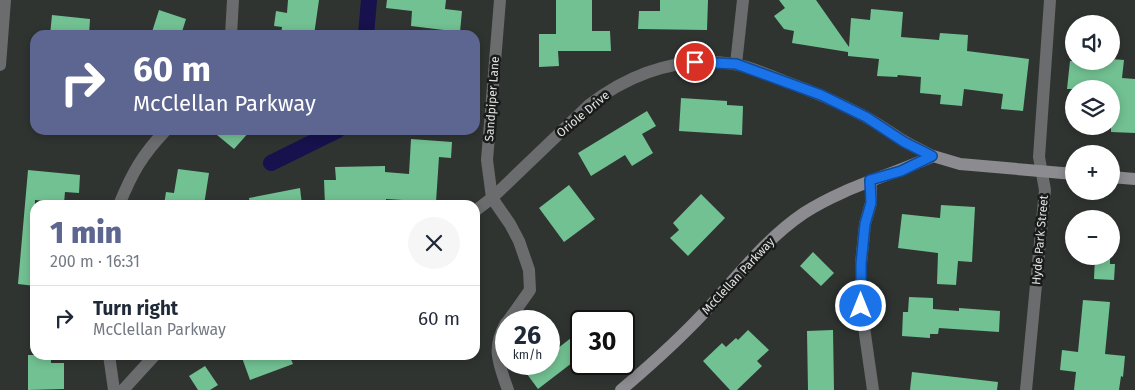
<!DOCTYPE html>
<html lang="en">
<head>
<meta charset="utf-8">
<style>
	:root { --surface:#fff; --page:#f6f6f7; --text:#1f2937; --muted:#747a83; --line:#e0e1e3; --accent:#5d6690 }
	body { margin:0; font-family:"Fira Sans",sans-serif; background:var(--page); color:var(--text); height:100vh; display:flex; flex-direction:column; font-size:19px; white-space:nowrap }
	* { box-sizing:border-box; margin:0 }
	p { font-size:16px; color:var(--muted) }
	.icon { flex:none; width:28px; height:28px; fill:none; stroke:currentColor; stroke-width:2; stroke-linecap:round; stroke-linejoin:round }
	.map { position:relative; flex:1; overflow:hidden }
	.drawer { position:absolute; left:30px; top:200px; width:450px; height:160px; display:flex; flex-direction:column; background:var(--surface); border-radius:15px; box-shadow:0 2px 8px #0003 }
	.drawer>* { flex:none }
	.guide { position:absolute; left:30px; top:30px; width:450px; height:105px; border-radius:15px; box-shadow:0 2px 8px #0003; background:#5d6690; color:#fff; overflow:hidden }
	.fabs { position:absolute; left:1065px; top:15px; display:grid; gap:10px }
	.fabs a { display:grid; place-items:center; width:55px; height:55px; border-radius:50%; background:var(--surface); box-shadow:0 2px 8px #0003; font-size:25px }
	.speed { position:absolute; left:495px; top:310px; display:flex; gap:10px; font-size:25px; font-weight:700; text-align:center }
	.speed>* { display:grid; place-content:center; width:65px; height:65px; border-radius:50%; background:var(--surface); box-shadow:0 2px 8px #0003; line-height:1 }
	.speed small { font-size:12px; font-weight:400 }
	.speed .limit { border:2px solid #111; border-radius:8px; background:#fff; color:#111 }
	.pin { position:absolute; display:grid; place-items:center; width:42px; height:42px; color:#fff; margin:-21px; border:2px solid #fff; border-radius:50%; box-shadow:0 1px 5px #0007 }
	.me { position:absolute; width:55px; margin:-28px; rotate:0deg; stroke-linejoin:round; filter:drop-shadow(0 0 4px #0008) }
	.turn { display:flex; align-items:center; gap:18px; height:105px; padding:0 20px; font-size:22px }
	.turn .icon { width:65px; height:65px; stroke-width:2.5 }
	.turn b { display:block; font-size:35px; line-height:42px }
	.round { display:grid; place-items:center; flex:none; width:52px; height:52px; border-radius:26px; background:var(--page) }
	.headline { display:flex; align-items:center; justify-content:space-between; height:85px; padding:0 20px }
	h1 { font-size:30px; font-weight:800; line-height:38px; color:var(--accent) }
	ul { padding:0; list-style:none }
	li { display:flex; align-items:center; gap:15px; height:65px; padding:0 20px; border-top:1px solid var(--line) }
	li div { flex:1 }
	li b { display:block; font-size:19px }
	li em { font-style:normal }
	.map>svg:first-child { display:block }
</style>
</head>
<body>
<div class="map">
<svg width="1135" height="390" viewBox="0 0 1135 390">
	<rect width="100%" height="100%" fill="#2f3431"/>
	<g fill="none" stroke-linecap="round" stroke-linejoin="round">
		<g stroke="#17114d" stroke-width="16">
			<polyline points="366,35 369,0"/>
			<polyline points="271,163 338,130"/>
		</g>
	</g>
	<g fill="#72c192">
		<polygon points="288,0 319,0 314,35 281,35 282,27 274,26 276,11 287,13"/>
		<polygon points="387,0 446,0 445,9 462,11 460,32 411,26 412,11 386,8"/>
		<polygon points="556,0 592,0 592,31 610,31 611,51 558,51 559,66 539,67 539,34 556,34"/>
		<polygon points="660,0 708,0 707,30 638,29 639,11 660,11"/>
		<polygon points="779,0 816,0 849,47 851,18 870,20 871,9 903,12 901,37 939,40 940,33 968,35 967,51 1029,59 1023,111 1001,109 1003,94 964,89 962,106 940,104 941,95 920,93 921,77 898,75 897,77 877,76 879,59 848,56 848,52 792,43 794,31 784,29 774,16 785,8"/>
		<polygon points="159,10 186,19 181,35 151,35"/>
		<polygon points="52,15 90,19 89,35 50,35"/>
		<polygon points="1111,59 1124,60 1122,78 1135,79 1135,133 1111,132 1111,89 1067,89 1070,61 1111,61"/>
		<polygon points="681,98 727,101 727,105 743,106 742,135 679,131"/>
		<polygon points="647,111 656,126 642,134 653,153 632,166 625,155 591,176 578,153"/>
		<polygon points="211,130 251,130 234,149"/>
		<polygon points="411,139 452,142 451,158 439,157 436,202 386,199 386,205 325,205 324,180 336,180 335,167 385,166 385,172 409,174"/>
		<polygon points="178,169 209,173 204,205 164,205 166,192 174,193"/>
		<polygon points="28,170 80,175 79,193 65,192 64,203 35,200 35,286 18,284"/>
		<polygon points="569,185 595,219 564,242 539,208"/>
		<polygon points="300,188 302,205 250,205 249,198"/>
		<polygon points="701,194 725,218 688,256 670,238 679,230 673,223"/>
		<polygon points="941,205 975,207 972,262 958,261 956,285 937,284 938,253 898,248 902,214 940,218"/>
		<polygon points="813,252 834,273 821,286 800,266"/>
		<polygon points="1095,256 1110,256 1110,264 1115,264 1114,280 1094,279"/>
		<polygon points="909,297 933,298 933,309 959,311 959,308 1000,311 999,332 939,328 938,334 930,334 930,338 902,336 903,312 908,312"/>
		<polygon points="1083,300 1110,302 1105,354 1125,356 1123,377 1121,376 1119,390 1074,390 1076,372 1060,370 1062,350 1078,352"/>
		<polygon points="748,330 769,350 757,361 762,366 737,390 730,390 703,361 722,343 726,347 736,338 738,340"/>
		<polygon points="833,330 834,390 808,390 807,331"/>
		<polygon points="571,338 581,352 581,356 538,389 524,370 532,364 549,364 549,355"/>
		<polygon points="28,355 51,355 51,363 64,363 64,389 28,390"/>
		<polygon points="241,355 289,355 293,364 250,380"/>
		<polygon points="205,366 218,385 210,390 198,390 189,376"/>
		<polygon points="912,372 998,382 997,390 910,390"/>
	</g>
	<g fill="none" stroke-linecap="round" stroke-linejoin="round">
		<g stroke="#6b6c6e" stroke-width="12">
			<polyline points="500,0 487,160 492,198 510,224 519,241 529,270 530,290 508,321"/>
			<polyline points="231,35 233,0"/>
			<polyline points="736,64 743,0"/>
			<polyline points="0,65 5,0"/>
			<polyline points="871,180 871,203 865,224 861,264 861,306 873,390"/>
			<path d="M 119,205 C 132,173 142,155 166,130"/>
			<path d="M 475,211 L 492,198 L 589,105 C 632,72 680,56 734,64 C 751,67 768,75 784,81 C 812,91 838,102 864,116 C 877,123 890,132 902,140 C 912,146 923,151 933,156"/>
			<path d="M 506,323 C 491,349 499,364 508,390"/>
			<polyline points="109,355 114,390"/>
			<polyline points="123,390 155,355"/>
			<polyline points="1026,390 1045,190 1039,157 1050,0"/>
		</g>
		<g stroke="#8b8b90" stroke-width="12">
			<polyline points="1111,177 1135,179"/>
			<path d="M 621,390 C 653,363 684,335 712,304 C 741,272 767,238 804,213 C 844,187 890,176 933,156 L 960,164 L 1074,174"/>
		</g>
	</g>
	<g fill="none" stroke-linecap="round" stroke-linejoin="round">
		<g stroke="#114b97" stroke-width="12">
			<polyline id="route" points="695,62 736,64 821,95 866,117 904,142 932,156 901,171 870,180 871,203 865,224 861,264 861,306"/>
		</g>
		<use href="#route" stroke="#1a73e8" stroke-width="9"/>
	</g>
	<g text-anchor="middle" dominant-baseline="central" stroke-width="5" stroke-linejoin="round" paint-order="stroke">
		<g font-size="12" fill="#e1e4e2" stroke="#191b1a">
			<text transform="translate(492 99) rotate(-86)">Sandpiper Lane</text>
			<text transform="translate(583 114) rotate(-40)">Oriole Drive</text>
			<text transform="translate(1040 240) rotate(-85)">Hyde Park Street</text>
			<text transform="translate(738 276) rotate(-47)">McClellan Parkway</text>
		</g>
	</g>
</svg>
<div class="fabs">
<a><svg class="icon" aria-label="sound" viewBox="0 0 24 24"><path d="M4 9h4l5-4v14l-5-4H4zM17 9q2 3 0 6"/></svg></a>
<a><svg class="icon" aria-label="layers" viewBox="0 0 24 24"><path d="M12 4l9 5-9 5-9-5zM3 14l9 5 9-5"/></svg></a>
<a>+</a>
<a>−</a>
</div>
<div class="speed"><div>26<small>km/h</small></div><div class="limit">30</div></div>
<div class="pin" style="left:695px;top:62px;background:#d93025"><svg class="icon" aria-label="arrive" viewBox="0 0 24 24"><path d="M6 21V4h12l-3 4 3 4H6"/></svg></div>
<svg class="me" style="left:861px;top:306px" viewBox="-20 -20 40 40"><circle r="17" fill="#1a73e8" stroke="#fff" stroke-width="3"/><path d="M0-11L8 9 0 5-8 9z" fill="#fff"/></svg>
<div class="guide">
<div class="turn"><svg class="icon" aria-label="right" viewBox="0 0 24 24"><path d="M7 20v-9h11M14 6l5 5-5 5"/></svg><div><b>60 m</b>McClellan Parkway</div></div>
</div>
<section class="drawer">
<div class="headline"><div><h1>1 min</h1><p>200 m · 16:31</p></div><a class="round"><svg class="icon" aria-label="close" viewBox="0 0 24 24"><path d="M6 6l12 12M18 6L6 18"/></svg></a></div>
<ul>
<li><svg class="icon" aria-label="right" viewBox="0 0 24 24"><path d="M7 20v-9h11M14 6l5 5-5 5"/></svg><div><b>Turn right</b><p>McClellan Parkway</p></div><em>60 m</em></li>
</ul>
</section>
</div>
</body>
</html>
